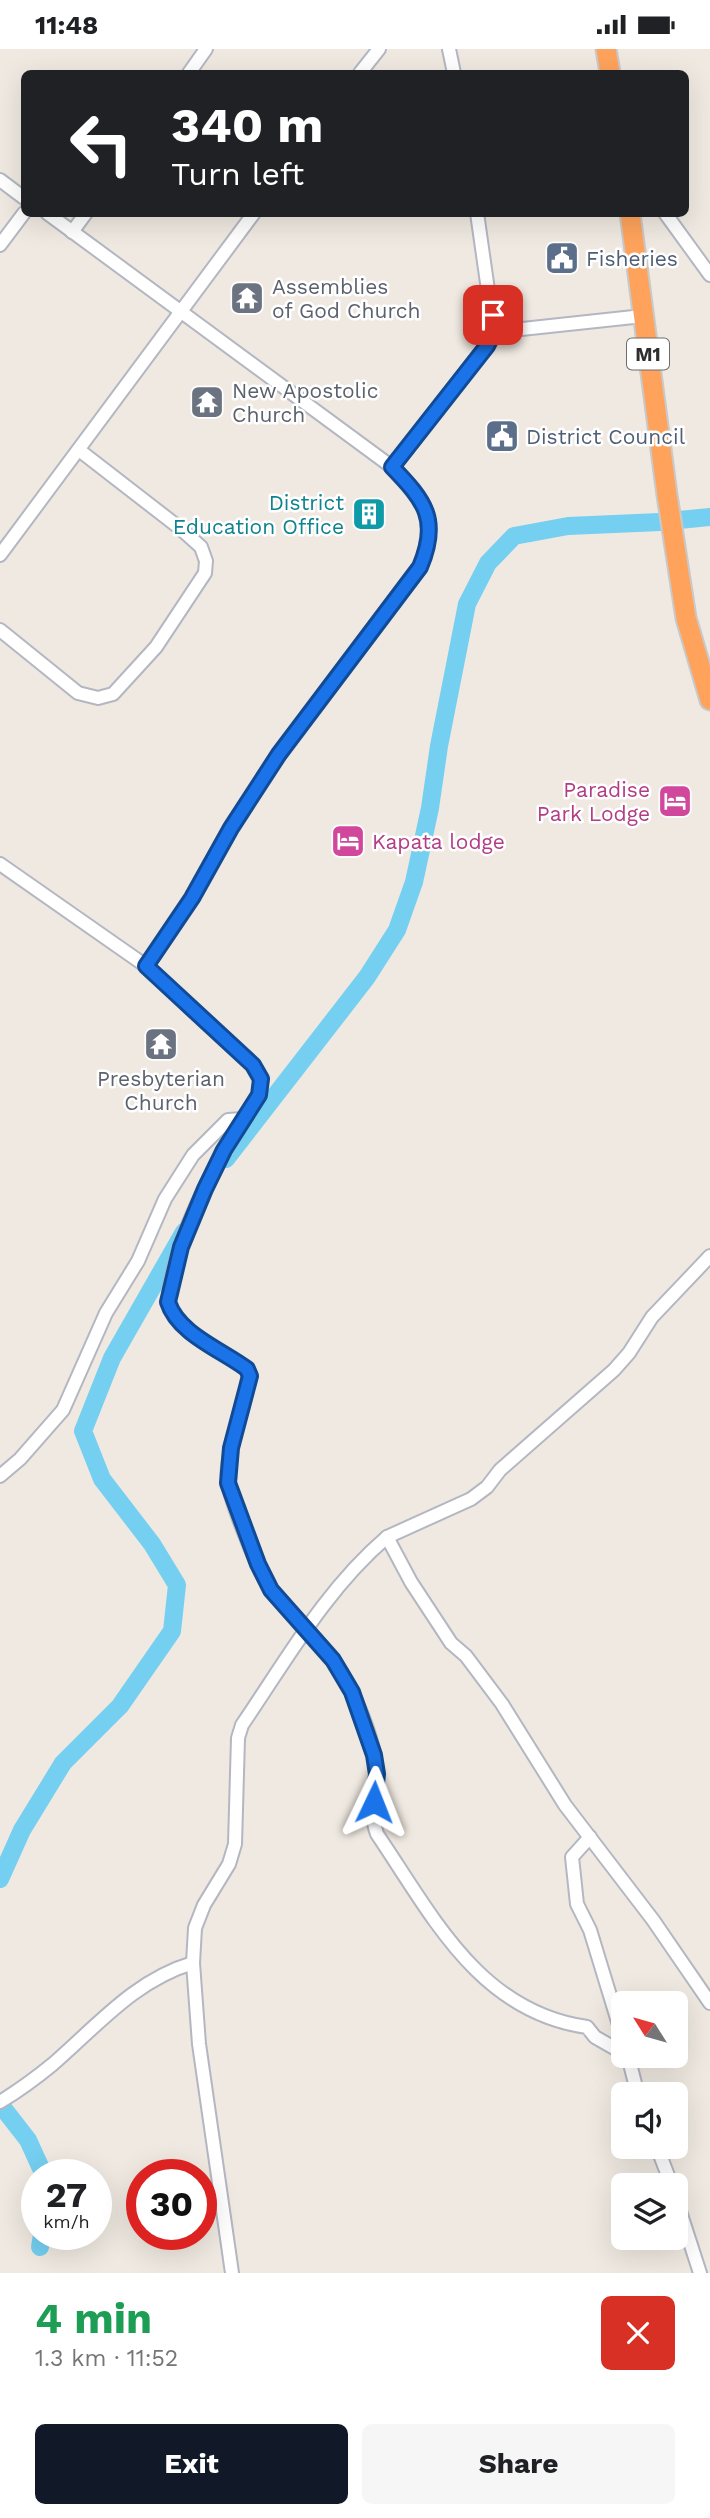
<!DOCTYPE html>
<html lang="en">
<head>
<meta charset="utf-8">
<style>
	:root { --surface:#fff; --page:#f6f6f6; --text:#202124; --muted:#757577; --accent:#111827 }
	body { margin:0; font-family:"Work Sans",sans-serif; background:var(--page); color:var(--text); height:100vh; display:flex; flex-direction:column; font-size:26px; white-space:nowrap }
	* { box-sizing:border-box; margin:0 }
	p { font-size:23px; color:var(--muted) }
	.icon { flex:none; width:38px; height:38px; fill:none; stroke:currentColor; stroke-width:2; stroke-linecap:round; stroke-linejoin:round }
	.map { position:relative; height:2224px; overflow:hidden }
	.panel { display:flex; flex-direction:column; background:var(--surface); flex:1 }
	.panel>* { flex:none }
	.hud { position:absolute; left:21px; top:21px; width:668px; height:147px; border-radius:10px; box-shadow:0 7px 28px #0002; background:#202124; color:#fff; overflow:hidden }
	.needle { width:46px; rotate:307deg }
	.tools { position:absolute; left:611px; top:1942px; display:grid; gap:14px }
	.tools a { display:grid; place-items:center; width:77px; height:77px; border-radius:10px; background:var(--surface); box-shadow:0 7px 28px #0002; font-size:35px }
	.speed { position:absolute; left:21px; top:2110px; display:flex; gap:14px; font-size:35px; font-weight:700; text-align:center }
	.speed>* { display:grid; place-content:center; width:91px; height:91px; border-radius:50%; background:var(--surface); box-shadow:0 7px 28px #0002; line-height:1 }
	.speed small { font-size:18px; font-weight:400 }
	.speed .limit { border:10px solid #d22; background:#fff; color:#111 }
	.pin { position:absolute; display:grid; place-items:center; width:60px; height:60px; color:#fff; margin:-30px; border-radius:14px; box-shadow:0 4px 10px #0006 }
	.me { position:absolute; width:77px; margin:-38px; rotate:2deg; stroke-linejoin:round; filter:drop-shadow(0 0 5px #0008) }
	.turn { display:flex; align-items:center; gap:24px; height:147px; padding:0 35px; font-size:32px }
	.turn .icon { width:91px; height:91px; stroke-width:2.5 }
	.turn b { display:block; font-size:49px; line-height:60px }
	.round { display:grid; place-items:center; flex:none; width:74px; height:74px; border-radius:10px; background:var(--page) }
	.headline { display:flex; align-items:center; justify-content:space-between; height:119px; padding:0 35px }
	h1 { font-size:42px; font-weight:700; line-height:52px; color:#1e9e55 }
	.action { display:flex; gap:14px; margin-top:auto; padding:14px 35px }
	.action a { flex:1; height:80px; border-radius:10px; background:var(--accent); color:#fff; font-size:28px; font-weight:700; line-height:80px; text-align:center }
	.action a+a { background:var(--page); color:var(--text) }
	.status { display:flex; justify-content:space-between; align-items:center; height:49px; padding:0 35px; background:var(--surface); direction:ltr }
	.status svg { height:19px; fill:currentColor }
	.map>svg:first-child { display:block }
</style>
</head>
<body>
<div class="status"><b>11:48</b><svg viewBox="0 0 49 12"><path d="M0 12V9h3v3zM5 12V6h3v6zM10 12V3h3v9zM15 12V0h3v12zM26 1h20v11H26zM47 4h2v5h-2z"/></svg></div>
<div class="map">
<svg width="710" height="2224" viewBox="0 0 710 2224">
	<rect width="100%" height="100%" fill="#efe9e1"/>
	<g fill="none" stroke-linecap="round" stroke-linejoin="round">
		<g stroke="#75cff0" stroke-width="18">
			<polyline points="679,471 710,468"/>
			<polyline points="226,1110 367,928 397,881 414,833 430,759 439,697 467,555 488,514 514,487 568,477 660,473"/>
			<polyline points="0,1830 22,1781 63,1714 120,1657 172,1582 177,1536 152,1495 102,1430 83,1382 112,1309 184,1183"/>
			<polyline points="0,2055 28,2091 44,2126"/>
			<polyline points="40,2198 42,2186"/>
		</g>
		<g stroke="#b4b7c1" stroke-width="16">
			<g id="minor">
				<polyline points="449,0 454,24"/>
				<polyline points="189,24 206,0"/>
				<polyline points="360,24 379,0"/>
				<polyline points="0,131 24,149"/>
				<polyline points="47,164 392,418"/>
				<polyline points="477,164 494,283"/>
				<polyline points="665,164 710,226"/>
				<polyline points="72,183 86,164"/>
				<polyline points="0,196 24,164"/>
				<polyline points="0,506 254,164"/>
				<polyline points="0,581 78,644 98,649 113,645 156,598 205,524 206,512 201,498 181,480 79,401"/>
				<path d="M 0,815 L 146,917 L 253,1016 C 260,1027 262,1033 259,1046 C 221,1105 175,1182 168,1253 C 178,1285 222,1301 247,1320 C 254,1341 223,1402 228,1434 C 232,1455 259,1526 272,1542 C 297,1575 334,1602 351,1641 C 363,1666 376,1700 377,1727 C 378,1748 369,1765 377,1785 C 432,1866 479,1963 587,1978 L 595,1988 L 623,2004"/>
				<path d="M 146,917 L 192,849 L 231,779 L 279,705 L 420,518 C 440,471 426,452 392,418 L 487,297 L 494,283 L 643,267"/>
				<polyline points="710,1207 652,1268 629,1304 614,1321 500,1421 487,1438 471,1450 387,1488 411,1533 451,1594 466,1607 502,1655 565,1756 653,1871 710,1954"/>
				<polyline points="0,1427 20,1410 63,1361 106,1264 138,1212 165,1150 193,1106 228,1071 243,1070"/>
				<polyline points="590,1788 572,1808 577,1855 590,1881 623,1989"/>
				<polyline points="628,2007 638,2046"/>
				<path d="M 0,2053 C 18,2042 36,2029 53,2015 C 97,1977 135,1931 193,1914"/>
				<polyline points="657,2098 672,2137"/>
				<polyline points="676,2150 700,2224"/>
				<path d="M 232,2224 L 199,1995 L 193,1914 L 195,1879 L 204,1856 L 229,1815 L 235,1795 L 238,1689 L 242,1676 C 287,1610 326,1540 387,1488"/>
			</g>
		</g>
		<g stroke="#c9c9c9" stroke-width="23">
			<g id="highway">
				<polyline points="606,0 610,24"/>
				<polyline points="630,164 667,446 686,569 710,651"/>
			</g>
		</g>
		<use href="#minor" stroke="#fff" stroke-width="12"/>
		<use href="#highway" stroke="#ffa35c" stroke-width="19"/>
	</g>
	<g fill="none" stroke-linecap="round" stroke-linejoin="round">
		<g stroke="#114b97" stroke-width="18">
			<path id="route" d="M 374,1753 L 377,1725 L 374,1706 L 352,1643 L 333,1611 L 271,1541 L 258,1515 L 228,1434 L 231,1399 L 250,1327 L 247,1320 C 222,1301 178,1285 168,1253 L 181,1198 L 205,1140 L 224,1101 L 259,1046 L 261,1030 L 253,1016 L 146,917 L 192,849 L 231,779 L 279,705 L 420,518 C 440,471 425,452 392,418 L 487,297 L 494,283 L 493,266"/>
		</g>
		<use href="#route" stroke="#1a73e8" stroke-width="12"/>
	</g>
	<defs>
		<g id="civic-square" transform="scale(1.75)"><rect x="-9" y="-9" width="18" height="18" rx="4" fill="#5c6f8a" stroke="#fff"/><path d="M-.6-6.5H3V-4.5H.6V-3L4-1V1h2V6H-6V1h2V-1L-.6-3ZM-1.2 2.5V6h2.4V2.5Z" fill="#fff"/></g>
		<g id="temple-square" transform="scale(1.75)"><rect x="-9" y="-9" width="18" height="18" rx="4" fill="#6b7280" stroke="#fff"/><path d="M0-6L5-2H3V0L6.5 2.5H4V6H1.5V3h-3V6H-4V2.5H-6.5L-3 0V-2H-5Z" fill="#fff"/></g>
		<g id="building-square" transform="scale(1.75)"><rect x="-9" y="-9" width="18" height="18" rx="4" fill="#0f9aa8" stroke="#fff"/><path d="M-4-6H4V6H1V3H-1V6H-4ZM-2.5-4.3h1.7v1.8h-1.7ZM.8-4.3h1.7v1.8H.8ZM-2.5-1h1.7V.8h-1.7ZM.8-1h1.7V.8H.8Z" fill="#fff"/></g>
		<g id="hotel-square" transform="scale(1.75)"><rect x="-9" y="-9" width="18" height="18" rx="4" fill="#d1479c" stroke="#fff"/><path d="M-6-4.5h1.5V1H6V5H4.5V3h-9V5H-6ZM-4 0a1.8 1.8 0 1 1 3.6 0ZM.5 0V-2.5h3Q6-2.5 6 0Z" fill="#fff"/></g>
	</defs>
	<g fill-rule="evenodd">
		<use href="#civic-square" x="562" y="209"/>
		<use href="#temple-square" x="247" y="249"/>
		<use href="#temple-square" x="207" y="353"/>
		<use href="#civic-square" x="502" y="387"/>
		<use href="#building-square" x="369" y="465"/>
		<use href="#hotel-square" x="675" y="752"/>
		<use href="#hotel-square" x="348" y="792"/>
		<use href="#temple-square" x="161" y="995"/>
	</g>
	<g text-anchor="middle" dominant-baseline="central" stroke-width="5" stroke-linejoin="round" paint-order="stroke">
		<rect fill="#fff" stroke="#6d6d6d" stroke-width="2" x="627" y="289.5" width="42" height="31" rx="5"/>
		<g font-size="19" font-weight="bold" fill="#2e2e2e">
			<text x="648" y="305">M1</text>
		</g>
		<g font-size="21" fill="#4e5e75" stroke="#fff" text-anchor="start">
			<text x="586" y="209">Fisheries</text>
			<text x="526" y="387">District Council</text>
		</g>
		<g font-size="21" fill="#5b616d" stroke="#fff" text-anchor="start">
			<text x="272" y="237">Assemblies<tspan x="272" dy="24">of God Church</tspan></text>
			<text x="232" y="341">New Apostolic<tspan x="232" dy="24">Church</tspan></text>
			<text x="161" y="1029" text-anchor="middle">Presbyterian<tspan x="161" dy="24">Church</tspan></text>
		</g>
		<g font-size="21" fill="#0d838f" stroke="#fff" text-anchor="end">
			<text x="344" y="453">District<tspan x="344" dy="24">Education Office</tspan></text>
		</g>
		<g font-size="21" fill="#b23c85" stroke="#fff" text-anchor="end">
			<text x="650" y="740">Paradise<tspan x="650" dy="24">Park Lodge</tspan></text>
			<text x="372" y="792" text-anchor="start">Kapata lodge</text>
		</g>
	</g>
</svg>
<div class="tools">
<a><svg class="needle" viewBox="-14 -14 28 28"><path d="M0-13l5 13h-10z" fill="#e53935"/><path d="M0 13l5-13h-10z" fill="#757577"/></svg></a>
<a><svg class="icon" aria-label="sound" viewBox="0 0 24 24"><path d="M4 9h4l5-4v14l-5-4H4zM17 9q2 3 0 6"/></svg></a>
<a><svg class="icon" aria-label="layers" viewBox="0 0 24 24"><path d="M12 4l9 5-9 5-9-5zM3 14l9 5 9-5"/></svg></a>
</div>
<div class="speed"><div>27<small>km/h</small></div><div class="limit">30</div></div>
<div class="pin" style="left:493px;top:266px;background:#d93025"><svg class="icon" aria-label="arrive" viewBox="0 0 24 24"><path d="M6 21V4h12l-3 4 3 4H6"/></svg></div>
<svg class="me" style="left:374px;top:1753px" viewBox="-20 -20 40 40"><path d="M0-17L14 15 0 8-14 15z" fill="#1a73e8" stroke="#fff" stroke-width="4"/></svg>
<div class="hud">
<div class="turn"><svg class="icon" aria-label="left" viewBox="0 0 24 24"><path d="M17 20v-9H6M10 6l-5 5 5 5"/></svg><div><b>340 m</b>Turn left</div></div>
</div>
</div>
<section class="panel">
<div class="headline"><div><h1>4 min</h1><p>1.3 km · 11:52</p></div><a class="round" style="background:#d93025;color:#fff"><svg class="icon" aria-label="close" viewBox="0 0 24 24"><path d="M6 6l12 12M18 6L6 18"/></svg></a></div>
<div class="action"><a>Exit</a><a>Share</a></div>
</section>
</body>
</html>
